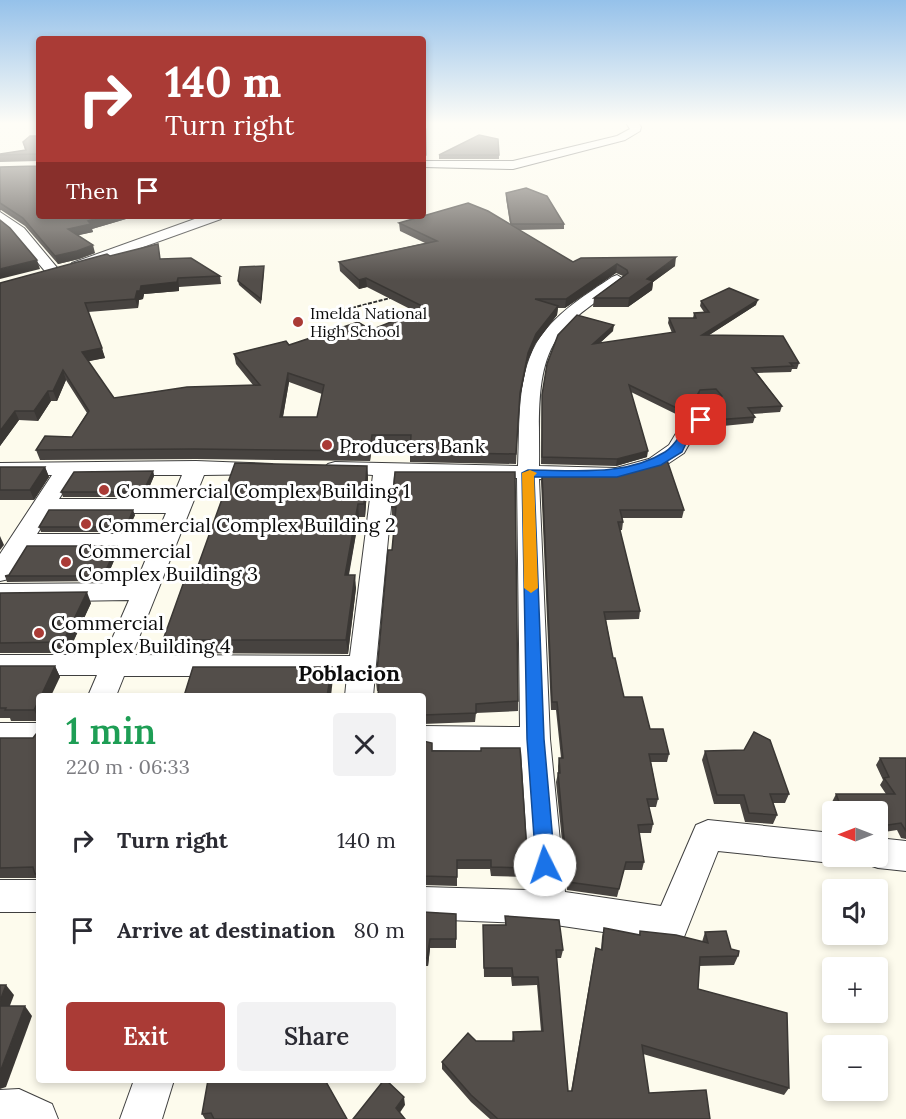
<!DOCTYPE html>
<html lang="en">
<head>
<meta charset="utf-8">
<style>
	:root { --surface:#fff; --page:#f2f2f3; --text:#2b2b33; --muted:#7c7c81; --accent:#aa3b36 }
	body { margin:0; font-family:Lora,serif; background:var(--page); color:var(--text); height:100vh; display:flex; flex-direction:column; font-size:22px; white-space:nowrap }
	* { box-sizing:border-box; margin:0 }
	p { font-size:20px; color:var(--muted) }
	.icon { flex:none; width:33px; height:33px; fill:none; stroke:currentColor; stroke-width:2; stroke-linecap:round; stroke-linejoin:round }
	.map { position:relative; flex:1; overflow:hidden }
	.panel { position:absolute; left:36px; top:693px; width:390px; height:390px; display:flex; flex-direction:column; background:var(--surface); border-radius:6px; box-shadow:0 3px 9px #0003 }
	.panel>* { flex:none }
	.guide { position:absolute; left:36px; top:36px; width:390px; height:183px; border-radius:6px; box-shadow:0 3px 9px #0003; background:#aa3b36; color:#fff; overflow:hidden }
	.needle { width:39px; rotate:270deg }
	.buttons { position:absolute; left:822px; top:801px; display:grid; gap:12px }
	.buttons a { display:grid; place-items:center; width:66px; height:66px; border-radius:6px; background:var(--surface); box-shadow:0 3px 9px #0003; font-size:30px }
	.pin { position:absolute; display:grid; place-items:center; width:51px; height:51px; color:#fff; margin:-26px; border-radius:12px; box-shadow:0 3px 9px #0006 }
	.me { position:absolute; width:66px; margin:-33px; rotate:356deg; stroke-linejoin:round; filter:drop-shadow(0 0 4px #0008) }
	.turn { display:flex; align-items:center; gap:21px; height:126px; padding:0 30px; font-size:27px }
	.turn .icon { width:78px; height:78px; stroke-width:2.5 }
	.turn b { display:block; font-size:42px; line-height:51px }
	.then { display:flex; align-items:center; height:57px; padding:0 30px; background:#0003; gap:12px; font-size:22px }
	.round { display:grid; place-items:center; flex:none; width:63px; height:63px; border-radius:6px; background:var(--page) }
	.headline { display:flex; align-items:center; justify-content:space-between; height:102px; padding:0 30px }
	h1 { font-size:36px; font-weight:600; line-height:45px; color:#1e9e55 }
	.cta { display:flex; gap:12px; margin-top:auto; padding:12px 30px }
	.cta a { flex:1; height:69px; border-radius:6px; background:var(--accent); color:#fff; font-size:24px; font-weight:600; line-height:69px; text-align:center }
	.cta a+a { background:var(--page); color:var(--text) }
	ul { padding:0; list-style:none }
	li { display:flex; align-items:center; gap:18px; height:90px; padding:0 30px }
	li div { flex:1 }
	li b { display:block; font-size:22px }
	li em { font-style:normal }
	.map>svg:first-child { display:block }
</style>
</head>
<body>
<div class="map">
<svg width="906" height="1119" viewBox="0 0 906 1119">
	<rect width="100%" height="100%" fill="#fdfbed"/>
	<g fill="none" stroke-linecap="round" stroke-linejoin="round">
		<g stroke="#3f3f3f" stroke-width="2">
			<g id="minor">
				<polygon points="626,123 638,123 641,127 640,131 625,140 513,169 423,167 423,161 513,161 617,136 630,129"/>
				<polygon points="0,212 24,228 59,270 62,273 59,276 49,276 14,234 0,223"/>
				<polygon points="203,216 223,216 221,219 82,269 77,270 70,266 72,263"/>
				<path d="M 617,275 L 625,280 L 622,283 C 600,300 571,316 556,340 C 534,374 540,427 539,466 L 616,468 L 649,459 L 669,445 L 678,430 L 692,417 L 701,397 L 715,397 L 718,401 L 711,420 L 693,437 L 684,453 L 663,467 L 617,480 L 539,479 L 550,739 L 565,892 L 661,906 L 696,825 L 708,820 L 832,833 L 832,856 L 845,856 L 844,859 L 832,863 L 718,851 L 684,937 L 671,942 L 549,924 L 423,919 L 423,887 L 530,890 L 521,751 L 423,750 L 423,726 L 520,727 L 517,478 L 394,476 L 373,696 L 345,696 L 347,676 L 124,676 L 116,696 L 88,696 L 97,675 L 0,675 L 0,655 L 105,655 L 129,600 L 0,602 L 0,584 L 136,583 L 150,549 L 28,549 L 9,579 L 0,581 L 0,554 L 52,475 L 0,475 L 0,463 L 196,461 L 272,464 L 276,468 L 272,472 L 265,474 L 204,475 L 132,655 L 350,656 L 373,475 L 328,472 L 324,468 L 328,464 L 335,462 L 518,466 C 520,424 516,371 541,336 C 559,311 587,294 612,277 ZM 74,475 L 182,475 L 172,499 L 59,499 ZM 50,513 L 166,513 L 157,534 L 37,534 Z"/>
				<rect x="0" y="723" width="39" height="24"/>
				<polygon points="878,838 906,841 906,871 878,868 866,864 863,856 878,856"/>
				<rect x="0" y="880" width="39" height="32"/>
				<polygon points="134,1080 174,1080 162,1119 120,1119"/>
				<polygon points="19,1089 52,1104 58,1119 0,1119 0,1090"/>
			</g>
		</g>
		<polyline stroke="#2e2e2e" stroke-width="2" stroke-dasharray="4 1.5" stroke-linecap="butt" points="336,312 394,297"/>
		<use href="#minor" fill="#fff" fill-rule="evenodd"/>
	</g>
	<g fill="#474340" fill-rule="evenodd">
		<polygon points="39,136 38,161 0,162 0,154 25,150 23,142"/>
		<rect x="439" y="155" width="60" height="4"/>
		<polygon points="0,167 39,216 126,216 126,219 92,229 93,232 78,235 95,253 79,259 58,264 25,226 1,210 0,211"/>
		<path d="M 506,193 L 564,224 L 564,229 L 519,230 L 573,262 L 675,266 L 653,282 L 652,290 L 628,307 L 593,307 L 594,298 L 623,276 L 616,273 L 565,308 L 558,308 L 557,315 L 535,344 L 527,363 L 519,403 L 516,464 L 410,462 L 410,445 L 372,445 L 370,461 L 196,459 L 40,460 L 36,450 L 72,437 L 87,413 L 66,380 L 57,401 L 51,401 L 38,421 L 19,420 L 0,446 L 0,283 L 110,256 L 161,259 L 220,276 L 221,284 L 179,287 L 179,291 L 144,294 L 143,299 L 139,300 L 138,308 L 88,312 L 105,358 L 88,361 L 114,398 L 253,385 L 236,364 L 234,354 L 289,345 L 371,330 L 416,312 L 367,287 L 359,289 L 340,271 L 339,262 L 425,243 L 400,231 L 399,223 L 510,224 L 506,198 ZM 289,382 L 322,394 L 317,417 L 283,417 Z"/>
		<polygon points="264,270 261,304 239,285 238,281"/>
		<polygon points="701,301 756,305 709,335 799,363 797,369 792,369 791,372 757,373 782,406 780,412 752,414 755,417 753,423 713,427 711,423 712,417 719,401 715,395 699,396 686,419 631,392 647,457 616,466 541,464 542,402 558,335 613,331 600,343 672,333 668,323 669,318 693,318 694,313 704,312 700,306"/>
		<polygon points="367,466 368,478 365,517 359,517 349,575 356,588 348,654 167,653 163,640 195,574"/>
		<polygon points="0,467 45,467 49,477 34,500 0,500"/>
		<polygon points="153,471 154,476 145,497 63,497 61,492"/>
		<polygon points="395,472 518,701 518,711 476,713 475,722 423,724 423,696 377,691 376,682 392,550 395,516 392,516 392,507"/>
		<polygon points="542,473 684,510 682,518 622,518 623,522 622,530 620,530 640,611 639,619 606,620 613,658 624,697 669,754 667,762 651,762 658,799 656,807 649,807 653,824 651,833 639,833 644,862 642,870 624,870 617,897 567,890 556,782 558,773 558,766 559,758 561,758 556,710 551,710 541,481"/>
		<polygon points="135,515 127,532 41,532 39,527"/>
		<polygon points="117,546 118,551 107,577 103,577 101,581 7,582 5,576"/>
		<polygon points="0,593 91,603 68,653 0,653"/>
		<polygon points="0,666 55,666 60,677 39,696 39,721 11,721 10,718 0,718"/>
		<polygon points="39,734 39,881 37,878 0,878 0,738 33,738"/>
		<polygon points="423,741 432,751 528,868 527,877 491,876 490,869 457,869 457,886 423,885"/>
		<polygon points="705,751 789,794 785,803 773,803 777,815 773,824 745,822 740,804 714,804 702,760"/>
		<polygon points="880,758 906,758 906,839 901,838 897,830 878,833 878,812 836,812 832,802 836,794 886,794 880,785 883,780 876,765"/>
		<polygon points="423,912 456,914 456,948 430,948 428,966 423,966"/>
		<polygon points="505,916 563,950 561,958 556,958 568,1091 571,1091 594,957 596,948 601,950 602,937 604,928 639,935 640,931 702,942 705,932 731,949 738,956 734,965 699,966 698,989 789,1088 784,1095 643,1054 649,1093 710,1119 490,1119 471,1102 442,1069 442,1062 476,1041 512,1041 513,1032 541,1031 537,985 512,986 511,977 484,977 483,925 505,925"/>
		<polygon points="326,1083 347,1119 205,1119 202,1114"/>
	</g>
	<g fill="#3a3734">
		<polygon points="106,216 126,216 126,219 92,229 93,232 71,237 68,229 88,221"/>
		<polygon points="93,245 95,253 79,259 58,264 55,256"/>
		<polygon points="676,257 675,266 653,282 652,290 628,307 629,298 647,279"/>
		<polygon points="37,260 40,269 0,279 0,269"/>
		<polygon points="617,264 616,273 565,308 566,299"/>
		<polygon points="178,278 179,287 179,291 144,294 143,299 139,300 138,308 135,299 137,291 141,286"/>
		<polygon points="366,278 367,287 359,289 359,280"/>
		<polygon points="758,300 756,305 700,341 702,335"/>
		<polygon points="558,306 557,315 535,344 527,363 519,403 520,393 528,353 536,334"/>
		<polygon points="614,325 613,331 592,350 593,344"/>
		<polygon points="102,348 105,358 85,362 82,352"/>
		<polygon points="63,370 66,380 57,401 53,391"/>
		<polygon points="288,373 289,382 281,427 280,417"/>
		<polygon points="700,390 699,396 686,419 687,413"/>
		<polygon points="48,391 51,401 38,421 34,411"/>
		<polygon points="15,411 19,420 0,446 0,431"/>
		<polygon points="372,435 372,445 370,461 370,451"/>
		<polygon points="648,451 647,457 616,466 617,459"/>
		<polygon points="367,466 368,478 365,517 364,504"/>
		<polygon points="45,467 49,477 34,500 30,490"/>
		<polygon points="153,471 154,476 145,497 143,492"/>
		<polygon points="358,504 359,517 346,588 345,575"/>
		<polygon points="133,510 135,515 127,532 126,527"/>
		<polygon points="0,536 4,545 0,550"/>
		<polygon points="117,546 118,551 107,577 105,572"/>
		<polygon points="101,572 103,577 101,581 99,576"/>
		<polygon points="355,575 356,588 348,654 346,640"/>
		<polygon points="87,592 91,603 68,653 63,642"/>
		<polygon points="55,666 60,677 51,696 41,696"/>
		<polygon points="332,667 333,678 331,696 327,696"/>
		<polygon points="39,700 39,720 34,710"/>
		<polygon points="430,939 430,948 428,966 427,958"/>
		<polygon points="6,985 14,995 6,1016 0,1008 0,1001"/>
		<polygon points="25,1006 32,1016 6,1087 0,1089 0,1072"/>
		<polygon points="404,1097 405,1105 397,1117 396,1108"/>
	</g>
	<g fill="#534e4a" stroke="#3a3734" stroke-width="1.5" fill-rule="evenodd">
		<polygon points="423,129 426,129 426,155 423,157"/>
		<polygon points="479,135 498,139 499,155 439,155"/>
		<polygon points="30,136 39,136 39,163 37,154 0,155 0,154 26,150 23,142"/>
		<polygon points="39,164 39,216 106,216 88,221 91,224 68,229 93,245 77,251 55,256 23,218 0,203 0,167 37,166"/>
		<polygon points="526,188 547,196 564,224 511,224 506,193"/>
		<path d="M 468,203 L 488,211 L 573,262 L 581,258 L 676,257 L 647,279 L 653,281 L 629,298 L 594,298 L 628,273 L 627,270 L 617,264 L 566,299 L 535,299 L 558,306 L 536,334 L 528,353 L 520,393 L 516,454 L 410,452 L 411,435 L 372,435 L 370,451 L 194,449 L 36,450 L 45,436 L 72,437 L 89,411 L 63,370 L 53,391 L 48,391 L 34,411 L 15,411 L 0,431 L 0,283 L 107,254 L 110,256 L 158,244 L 160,259 L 191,258 L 220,276 L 178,278 L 177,282 L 141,286 L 140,291 L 137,291 L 135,299 L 85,303 L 102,348 L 82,352 L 114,398 L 187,387 L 260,385 L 234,354 L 286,341 L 289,345 L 358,322 L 371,330 L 426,308 L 366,278 L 359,280 L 339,262 L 437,241 L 399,223 ZM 288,373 L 324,385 L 317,417 L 280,417 Z"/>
		<polygon points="0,220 10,228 37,260 0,269"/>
		<polygon points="264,266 261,299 238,281 240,267"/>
		<polygon points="729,288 758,300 702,335 783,336 799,363 790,363 793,366 752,368 782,406 748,408 755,417 714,420 712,417 722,396 716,389 700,390 687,413 629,385 648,451 617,459 542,457 542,395 547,364 558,335 577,315 614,325 593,344 675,332 669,318 696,318 694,313 709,312 701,301"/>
		<polygon points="667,460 684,510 620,510 623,522 618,522 640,611 604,612 613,658 615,658 624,697 642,697 650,729 663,729 669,754 649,754 658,799 647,799 653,824 638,825 644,862 626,862 619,889 568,882 558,773 560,773 559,758 563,758 557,702 552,702 542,473 618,474"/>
		<polygon points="235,463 367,466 364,504 358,504 345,575 355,575 346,640 163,640 187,573 195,574"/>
		<polygon points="0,467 45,467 30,490 0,490"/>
		<polygon points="153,471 143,492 61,492 74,472"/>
		<polygon points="395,472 515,472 518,701 476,704 476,713 423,715 423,696 378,696 379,682 376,682 388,550 392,550 396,507 392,507"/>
		<polygon points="49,510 133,510 126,527 39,527"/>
		<polygon points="27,546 117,546 105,572 101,572 99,576 5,576 9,575"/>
		<polygon points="87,592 63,642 0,643 0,593"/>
		<polygon points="0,666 55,666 41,696 39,696 39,700 34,710 5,710 6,708 0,708"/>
		<polygon points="193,667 332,667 327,696 184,696"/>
		<polygon points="754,732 770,740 789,794 770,794 777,815 749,813 744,795 717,795 705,751 744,750"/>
		<polygon points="36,734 39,734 39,874 35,874 33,867 0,868 0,738 33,738"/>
		<polygon points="423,741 432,743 432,751 481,751 481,748 520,748 528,868 491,867 491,860 457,860 457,877 423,876"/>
		<polygon points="880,758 906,758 906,831 901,823 881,826 878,821 878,812 843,812 836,794 895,794 884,778 889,777"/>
		<polygon points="423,912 456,914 456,939 430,939 427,958 423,958"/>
		<polygon points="505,916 559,920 563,950 556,950 568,1091 572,1091 596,948 602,950 604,928 640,935 640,931 676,935 708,943 705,932 726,931 731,949 739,951 738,956 700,957 698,989 787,1013 789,1088 642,1045 649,1093 706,1090 710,1119 498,1119 471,1095 442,1062 468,1033 476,1041 514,1041 513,1032 543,1031 538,977 513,977 512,968 484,968 483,925 506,925"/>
		<polygon points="0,985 6,985 0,1001"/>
		<polygon points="0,1006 25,1006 0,1072"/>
		<polygon points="208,1080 325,1080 347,1119 214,1119 211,1113 202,1114"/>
		<polygon points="384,1080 386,1080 404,1097 396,1108 405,1119 353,1119"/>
	</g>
	<linearGradient id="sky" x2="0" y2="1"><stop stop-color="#95c1ea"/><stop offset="0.44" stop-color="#fefdf7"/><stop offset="1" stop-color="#fefdf7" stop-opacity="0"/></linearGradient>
	<rect width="906" height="280" fill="url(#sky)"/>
	<path fill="#1a73e8" stroke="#114b97" stroke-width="1.5" d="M 701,416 L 706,420 L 690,435 L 682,452 L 661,465 L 617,477 L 534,477 L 544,739 L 555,865 L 552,872 L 545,874 L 539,872 L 536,865 L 527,739 L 522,473 L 528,470 C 574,470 625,477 665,452 C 680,443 683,422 701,416 Z"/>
	<polygon fill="#f59e0b" points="530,470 537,473 534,476 538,588 531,593 524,588 522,473"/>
	<g fill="#aa3b36" stroke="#fff" stroke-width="2">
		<circle cx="298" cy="322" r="6"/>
		<circle cx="327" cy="445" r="6"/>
		<circle cx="104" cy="490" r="6"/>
		<circle cx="86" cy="524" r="6"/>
		<circle cx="66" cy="562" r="6"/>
		<circle cx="39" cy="633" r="6"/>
	</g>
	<g text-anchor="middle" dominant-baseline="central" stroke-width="6" stroke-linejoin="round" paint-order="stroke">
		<g font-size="16" fill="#0c0c0c" stroke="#fff" text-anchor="start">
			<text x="310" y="313">Imelda National<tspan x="310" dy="18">High School</tspan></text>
		</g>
		<g font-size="20" fill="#0c0c0c" stroke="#fff" text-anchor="start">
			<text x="339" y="445">Producers Bank</text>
			<text x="116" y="490">Commercial Complex Building 1</text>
			<text x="98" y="524">Commercial Complex Building 2</text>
			<text x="78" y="550">Commercial<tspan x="78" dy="23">Complex Building 3</tspan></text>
			<text x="51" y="622">Commercial<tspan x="51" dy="23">Complex Building 4</tspan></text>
		</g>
		<g font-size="22" font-weight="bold" fill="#0c0c0c" stroke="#fff">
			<text x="349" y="673">Poblacion</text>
		</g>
	</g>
</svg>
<div class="buttons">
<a><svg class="needle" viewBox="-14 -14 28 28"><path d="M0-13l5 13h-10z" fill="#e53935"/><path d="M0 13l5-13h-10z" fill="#7c7c81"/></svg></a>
<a><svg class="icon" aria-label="sound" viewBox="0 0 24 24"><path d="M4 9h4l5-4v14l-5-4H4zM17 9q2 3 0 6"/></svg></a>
<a>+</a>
<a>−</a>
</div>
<div class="pin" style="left:701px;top:420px;background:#d93025"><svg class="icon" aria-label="arrive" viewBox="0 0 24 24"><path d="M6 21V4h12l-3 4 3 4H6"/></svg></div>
<svg class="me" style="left:545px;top:865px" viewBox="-20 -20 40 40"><circle r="19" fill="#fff"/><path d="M0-13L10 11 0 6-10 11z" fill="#1a73e8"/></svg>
<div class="guide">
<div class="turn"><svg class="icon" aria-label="right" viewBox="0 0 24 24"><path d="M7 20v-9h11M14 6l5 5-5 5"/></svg><div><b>140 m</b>Turn right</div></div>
<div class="then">Then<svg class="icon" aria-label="arrive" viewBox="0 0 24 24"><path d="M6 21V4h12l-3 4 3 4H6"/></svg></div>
</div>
<section class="panel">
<div class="headline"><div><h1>1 min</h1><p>220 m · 06:33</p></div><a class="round"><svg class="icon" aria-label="close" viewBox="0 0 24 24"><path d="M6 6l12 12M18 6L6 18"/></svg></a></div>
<ul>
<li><svg class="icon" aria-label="right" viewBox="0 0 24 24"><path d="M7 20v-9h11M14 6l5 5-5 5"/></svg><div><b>Turn right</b></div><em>140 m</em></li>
<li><svg class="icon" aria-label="arrive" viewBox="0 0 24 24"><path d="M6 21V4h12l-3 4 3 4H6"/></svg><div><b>Arrive at destination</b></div><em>80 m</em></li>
</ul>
<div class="cta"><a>Exit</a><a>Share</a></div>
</section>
</div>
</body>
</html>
